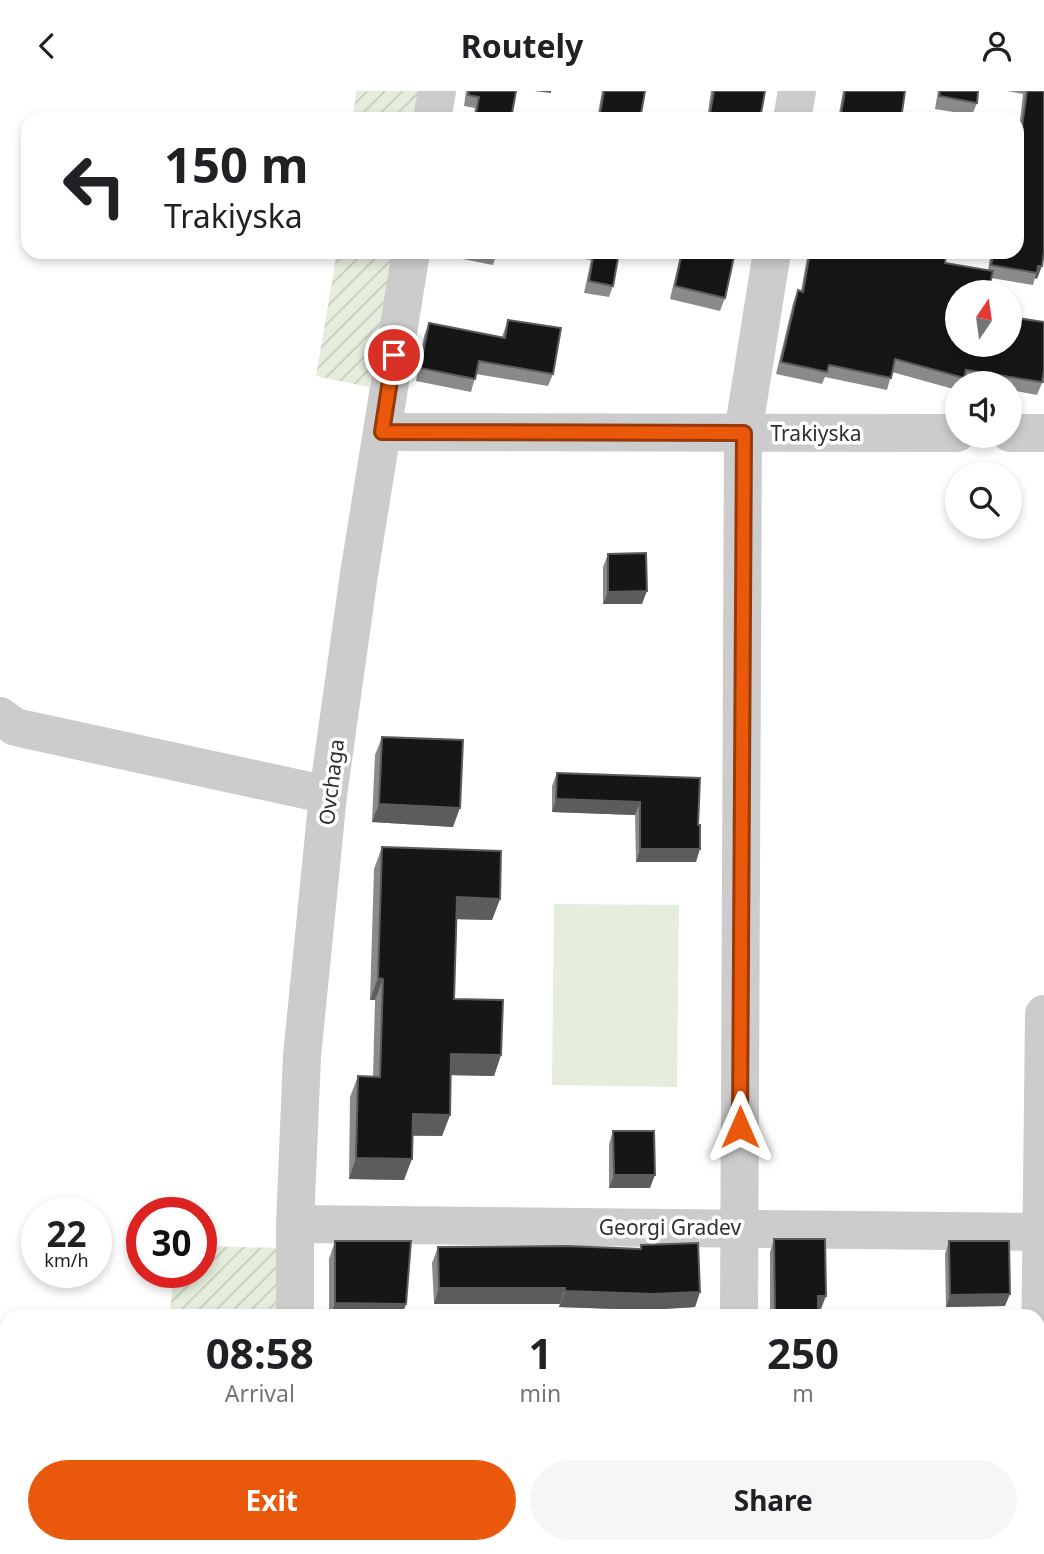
<!DOCTYPE html>
<html lang="en">
<head>
<meta charset="utf-8">
<style>
	:root { --surface:#fff; --page:#f6f6f6; --text:#202124; --muted:#757577; --accent:#ea580c }
	body { margin:0; font-family:"Noto Sans",sans-serif; background:var(--page); color:var(--text); height:100vh; display:flex; flex-direction:column; font-size:26px; white-space:nowrap }
	* { box-sizing:border-box; margin:0 }
	p { font-size:23px; color:var(--muted) }
	.icon { flex:none; width:38px; height:38px; fill:none; stroke:currentColor; stroke-width:2; stroke-linecap:round; stroke-linejoin:round }
	.map { position:relative; flex:1; overflow:hidden }
	.panel { position:absolute; left:0px; top:1218px; width:1045px; height:245px; display:flex; flex-direction:column; background:var(--surface); border-radius:21px 21px 0 0; box-shadow:0 4px 10px #0003 }
	.panel>* { flex:none }
	.banner { position:absolute; left:21px; top:21px; width:1003px; height:147px; border-radius:21px; box-shadow:0 4px 10px #0003; background:#fff; color:var(--text); overflow:hidden }
	.needle { width:46px; rotate:13deg }
	.buttons { position:absolute; left:945px; top:189px; display:grid; gap:14px }
	.buttons a { display:grid; place-items:center; width:77px; height:77px; border-radius:50%; background:var(--surface); box-shadow:0 4px 10px #0003; font-size:35px }
	.speed { position:absolute; left:21px; top:1106px; display:flex; gap:14px; font-size:35px; font-weight:700; text-align:center }
	.speed>* { display:grid; place-content:center; width:91px; height:91px; border-radius:50%; background:var(--surface); box-shadow:0 4px 10px #0003; line-height:1 }
	.speed small { font-size:18px; font-weight:400 }
	.speed .limit { border:10px solid #d22; background:#fff; color:#111 }
	.pin { position:absolute; display:grid; place-items:center; width:60px; height:60px; color:#fff; margin:-30px; border:4px solid #fff; border-radius:50%; box-shadow:0 2px 7px #0007 }
	.me { position:absolute; width:77px; margin:-38px; rotate:0deg; stroke-linejoin:round; filter:drop-shadow(0 0 5px #0008) }
	.turn { display:flex; align-items:center; gap:24px; height:147px; padding:0 28px; font-size:32px }
	.turn .icon { width:91px; height:91px; stroke-width:2.5 }
	.turn b { display:block; font-size:49px; line-height:60px }
	.eta { display:flex; justify-content:space-evenly; align-items:center; height:119px; text-align:center }
	.eta b { font-size:42px; font-weight:700; line-height:49px }
	.cta { display:flex; gap:14px; margin-top:auto; padding:14px 28px }
	.cta a { flex:1; height:80px; border-radius:42px; background:var(--accent); color:#fff; font-size:28px; font-weight:700; line-height:80px; text-align:center }
	.cta a+a { background:var(--page); color:var(--text) }
	header { display:flex; justify-content:space-between; align-items:center; height:91px; padding:0 28px; background:var(--surface); font-size:32px; font-weight:700 }
	.map>svg:first-child { display:block }
</style>
</head>
<body>
<header><svg class="icon" aria-label="back" viewBox="0 0 24 24"><path d="M15 5l-7 7 7 7"/></svg>Routely<svg class="icon" aria-label="person" viewBox="0 0 24 24"><circle cx="12" cy="8" r="4"/><path d="M4 21q1-7 8-7t8 7"/></svg></header>
<div class="map">
<svg width="1044" height="1463" viewBox="0 0 1044 1463">
	<defs>
		<pattern id="garden-furrows" width="10" height="10" patternUnits="userSpaceOnUse" patternTransform="scale(1.75)"><rect width="10" height="10" fill="#e5eddc"/><path d="M-1 1l2-2M0 10L10 0M9 11l2-2" fill="none" stroke="#c5ccbd"/></pattern>
	</defs>
	<rect width="100%" height="100%" fill="#fff"/>
	<g fill="url(#garden-furrows)">
		<polygon points="356,0 422,0 417,28 353,28"/>
		<polygon points="337,161 396,161 369,296 316,285"/>
		<polygon points="201,1155 279,1157 279,1225 169,1225 175,1181 201,1181"/>
		<rect x="165" y="1456" width="112" height="7"/>
	</g>
	<polygon fill="#e5eddc" points="554,813 679,814 677,996 552,994"/>
	<g fill="none" stroke-linecap="round" stroke-linejoin="round">
		<g stroke="#ccc" stroke-width="38">
			<polyline points="432,28 437,0"/>
			<polyline points="792,28 797,0"/>
			<polyline points="382,341 957,342"/>
			<polyline points="1010,342 1044,342"/>
			<polyline points="0,625 15,636 328,704"/>
			<polyline points="295,1133 1044,1141"/>
			<polyline points="295,1225 295,1133 302,965 328,704 359,483 411,161"/>
			<polyline points="739,1225 743,342 772,161"/>
			<polyline points="1038,1442 1044,923"/>
			<polyline points="294,1463 294,1456"/>
			<polyline points="737,1463 737,1456"/>
		</g>
	</g>
	<g fill="#8a8a8a">
		<polygon points="466,0 516,0 511,28 473,28 475,17 464,15"/>
		<polygon points="602,0 645,0 640,28 597,28"/>
		<polygon points="711,0 765,0 760,28 707,28"/>
		<polygon points="843,0 905,0 901,28 838,28"/>
		<polygon points="938,0 978,0 977,12 972,24 935,18"/>
		<polygon points="1007,0 1044,0 1037,188 1035,187 1033,194 991,187 957,254 1044,231 1044,292 1042,292 1037,304 1010,299 1010,292 970,292 963,291 962,292 957,292 957,299 892,281 887,299 825,286 822,293 776,283 793,212 798,199 801,200 808,161 946,161 945,172 988,179 991,161 1017,161 1017,55 1023,3"/>
		<polygon points="433,161 497,161 493,174 432,162"/>
		<polygon points="572,161 619,161 613,195 609,206 584,202 591,169 571,166"/>
		<polygon points="681,161 735,161 725,207 720,220 670,208"/>
		<polygon points="508,229 553,283 548,295 476,283 471,301 416,290 424,245 429,232 502,246"/>
		<polygon points="608,463 642,513 603,513 603,476"/>
		<polygon points="382,646 453,736 372,731 375,664"/>
		<polygon points="557,682 700,687 698,734 696,771 636,771 635,724 552,721 552,695"/>
		<polygon points="382,756 500,808 492,829 457,828 454,908 501,964 494,985 451,984 450,1024 442,1045 413,1045 404,1089 349,1088 350,1006 358,985 373,986 375,909 370,909 374,778"/>
		<polygon points="613,1040 650,1097 609,1097 609,1053"/>
		<polygon points="774,1148 821,1218 818,1218 818,1225 770,1225 770,1161"/>
		<polygon points="335,1150 402,1225 329,1225 329,1168"/>
		<polygon points="949,1150 1005,1215 946,1216 945,1163"/>
		<polygon points="641,1154 700,1201 695,1216 647,1219 559,1216 560,1213 434,1213 432,1172 438,1156 640,1158"/>
		<rect x="326" y="1456" width="109" height="7"/>
		<rect x="625" y="1456" width="65" height="7"/>
		<rect x="764" y="1456" width="53" height="7"/>
		<rect x="950" y="1456" width="52" height="7"/>
	</g>
	<g fill="#5c5c5c">
		<polygon points="534,0 551,0 551,2"/>
		<polygon points="1038,175 1042,175 1037,188 1035,187"/>
		<polygon points="647,500 642,513 603,513 608,501"/>
		<polygon points="556,708 640,711 635,724 552,721"/>
		<polygon points="379,713 460,717 453,736 372,731"/>
		<polygon points="640,758 700,758 696,771 636,771"/>
		<polygon points="457,806 500,808 492,829 449,828"/>
		<polygon points="378,887 383,888 375,909 370,909"/>
		<polygon points="451,963 501,964 494,985 444,984"/>
		<polygon points="413,1023 450,1024 442,1045 406,1044"/>
		<polygon points="356,1067 412,1068 404,1089 349,1088"/>
		<polygon points="614,1084 655,1084 650,1097 609,1097"/>
		<polygon points="439,1197 565,1197 560,1213 434,1213"/>
		<polygon points="565,1200 700,1201 695,1216 647,1219 559,1216"/>
		<polygon points="1010,1203 1005,1215 946,1216 950,1204"/>
		<polygon points="818,1205 826,1205 821,1218 813,1218"/>
		<polygon points="335,1212 406,1213 402,1225 331,1225"/>
		<polygon points="467,1456 512,1456 466,1457"/>
	</g>
	<g fill="#161616" stroke="#5c5c5c" stroke-width="2">
		<polygon points="469,0 516,0 511,28 475,28 479,6 468,4"/>
		<polygon points="604,0 645,0 640,28 633,27 633,28 599,28"/>
		<polygon points="714,0 765,0 760,28 743,26 743,28 709,28"/>
		<polygon points="845,0 905,0 901,28 840,28"/>
		<polygon points="940,0 978,0 977,12 939,5"/>
		<polygon points="1027,0 1044,0 1044,160 1042,175 1038,175 1037,182 991,174 994,161 1017,161 1017,71"/>
		<polygon points="594,161 619,161 613,195 589,190"/>
		<polygon points="682,161 735,161 725,207 675,195"/>
		<polygon points="810,161 946,161 945,172 993,180 988,201 957,201 957,254 1010,254 1010,226 1044,231 1044,279 1042,291 966,279 964,287 895,268 891,287 829,274 827,281 781,271 798,199 803,201"/>
		<polygon points="508,229 561,237 553,283 479,270 475,288 420,277 429,232 505,247"/>
		<polygon points="646,462 647,500 608,501 608,463"/>
		<polygon points="382,646 463,649 460,717 379,713"/>
		<polygon points="557,682 700,687 698,734 700,734 700,758 640,758 640,711 556,708"/>
		<polygon points="382,756 501,760 500,808 457,806 454,908 503,909 501,964 451,963 450,1024 413,1023 412,1068 356,1067 358,985 380,986 383,888 378,887"/>
		<polygon points="613,1040 654,1040 655,1084 614,1084"/>
		<polygon points="774,1148 825,1148 826,1205 818,1205 818,1225 775,1225"/>
		<polygon points="335,1150 411,1150 406,1213 335,1212"/>
		<polygon points="949,1150 1009,1150 1010,1203 950,1204"/>
		<polygon points="698,1152 700,1201 653,1203 565,1200 565,1197 439,1197 438,1156 567,1155 641,1158 641,1154"/>
		<rect x="331" y="1456" width="104" height="7"/>
		<rect x="629" y="1456" width="61" height="7"/>
		<rect x="769" y="1456" width="48" height="7"/>
		<rect x="955" y="1456" width="47" height="7"/>
	</g>
	<g fill="none" stroke-linecap="round" stroke-linejoin="round">
		<g stroke="#983908" stroke-width="18">
			<polyline id="route" points="394,264 382,341 744,342 740,1036"/>
		</g>
		<use href="#route" stroke="#ea580c" stroke-width="12"/>
	</g>
	<g text-anchor="middle" dominant-baseline="central" stroke-width="7" stroke-linejoin="round" paint-order="stroke">
		<g font-size="21" fill="#2f2f2f" stroke="#fff">
			<text x="816" y="342">Trakiyska</text>
			<text transform="translate(331 691) rotate(-83)">Ovchaga</text>
			<text x="670" y="1136">Georgi Gradev</text>
		</g>
	</g>
</svg>
<div class="buttons">
<a><svg class="needle" viewBox="-14 -14 28 28"><path d="M0-13l5 13h-10z" fill="#e53935"/><path d="M0 13l5-13h-10z" fill="#757577"/></svg></a>
<a><svg class="icon" aria-label="sound" viewBox="0 0 24 24"><path d="M4 9h4l5-4v14l-5-4H4zM17 9q2 3 0 6"/></svg></a>
<a><svg class="icon" aria-label="search" viewBox="0 0 24 24"><circle cx="10" cy="10" r="6"/><path d="M15 15l6 6"/></svg></a>
</div>
<div class="speed"><div>22<small>km/h</small></div><div class="limit">30</div></div>
<div class="pin" style="left:394px;top:264px;background:#d93025"><svg class="icon" aria-label="arrive" viewBox="0 0 24 24"><path d="M6 21V4h12l-3 4 3 4H6"/></svg></div>
<svg class="me" style="left:740px;top:1036px" viewBox="-20 -20 40 40"><path d="M0-17L14 15 0 8-14 15z" fill="#ea580c" stroke="#fff" stroke-width="4"/></svg>
<div class="banner">
<div class="turn"><svg class="icon" aria-label="left" viewBox="0 0 24 24"><path d="M17 20v-9H6M10 6l-5 5 5 5"/></svg><div><b>150 m</b>Trakiyska</div></div>
</div>
<section class="panel">
<div class="eta">
<div><b>08:58</b><p>Arrival</p></div>
<div><b>1</b><p>min</p></div>
<div><b>250</b><p>m</p></div>
</div>
<div class="cta"><a>Exit</a><a>Share</a></div>
</section>
</div>
</body>
</html>
